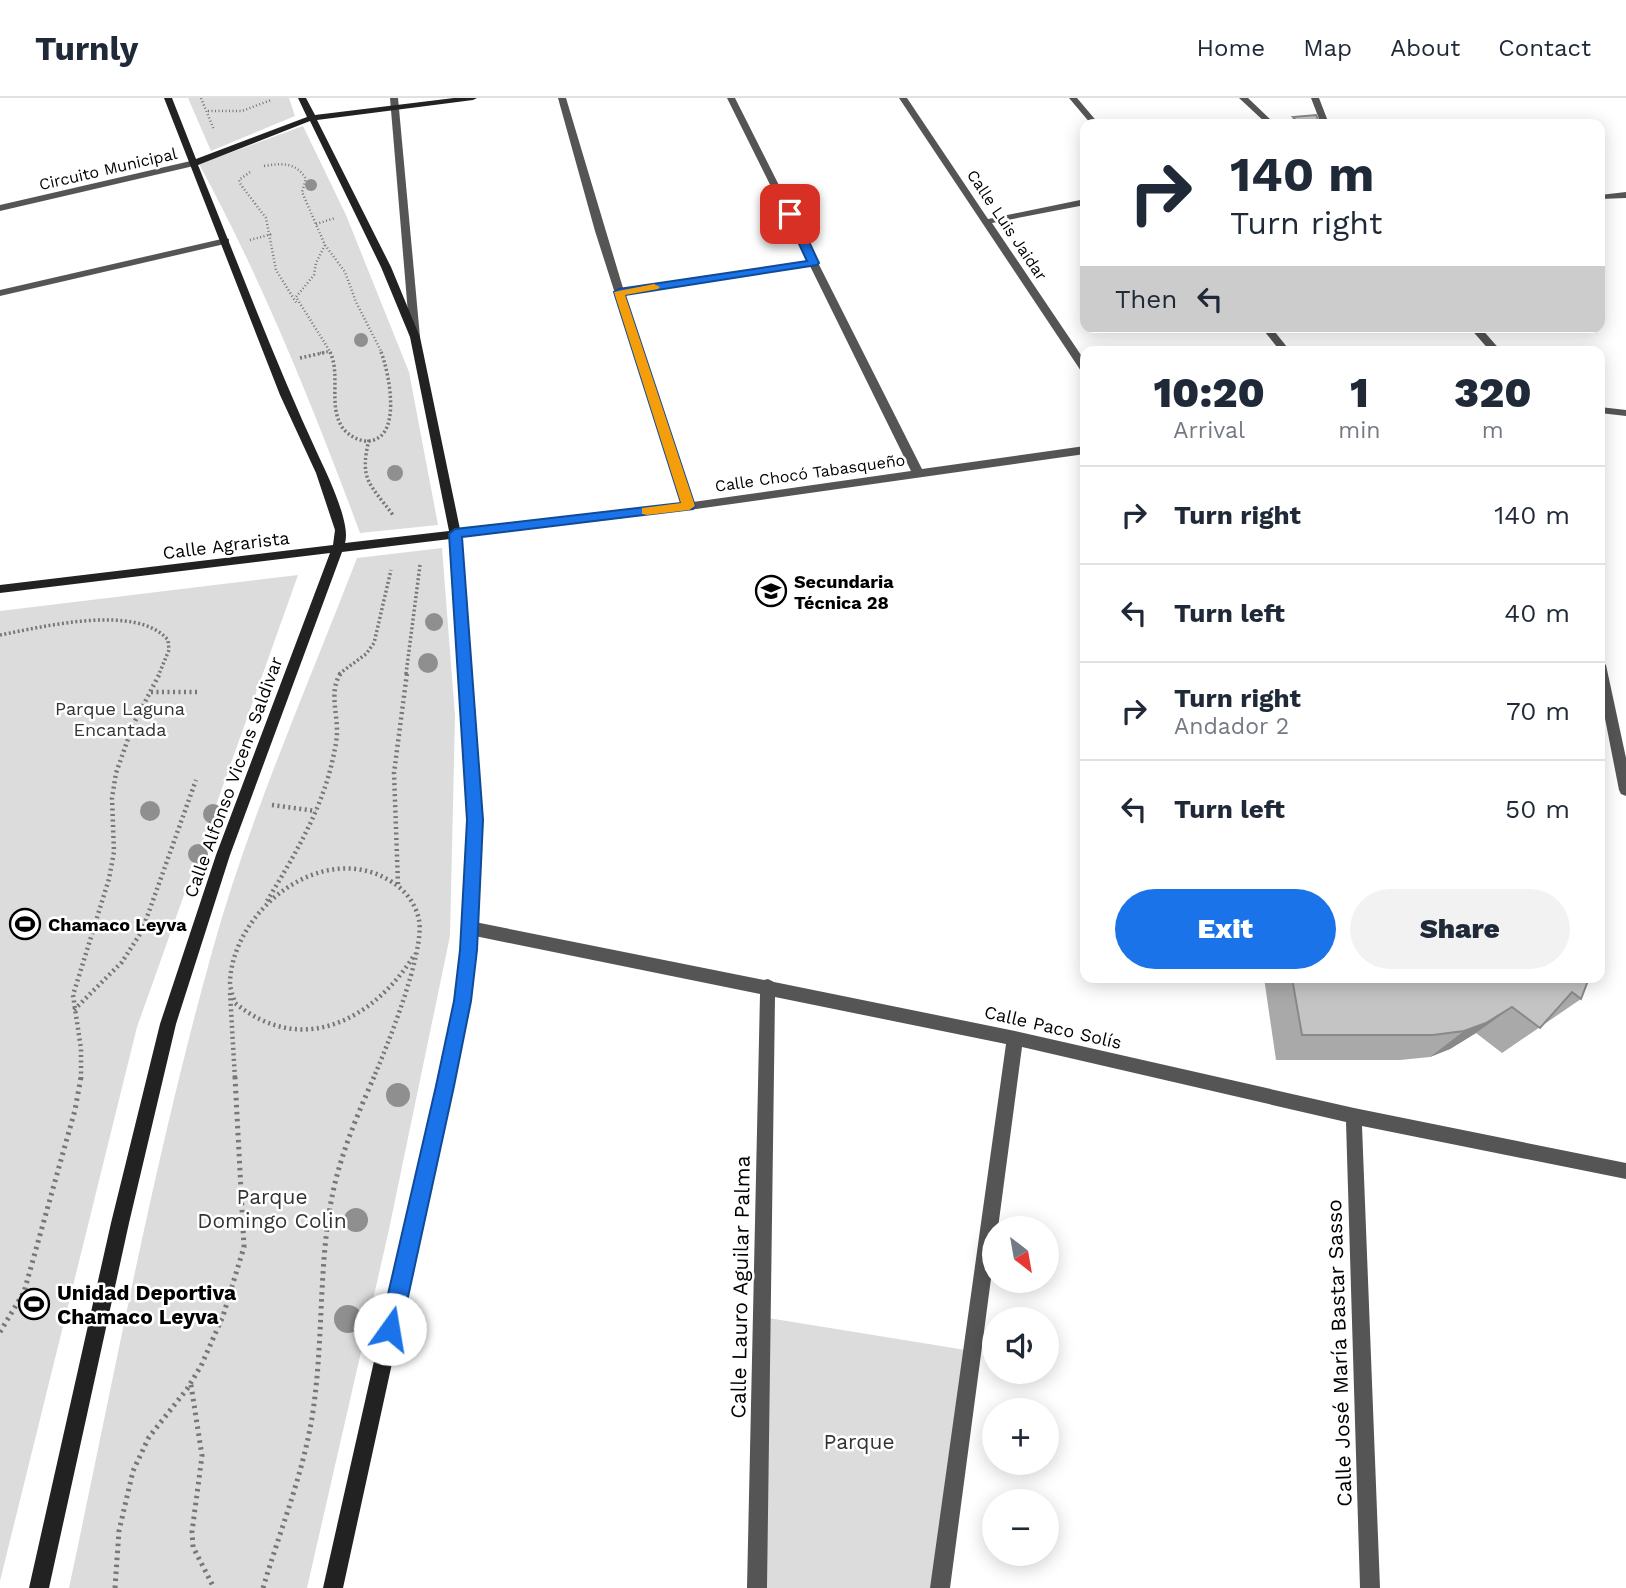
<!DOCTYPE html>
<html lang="en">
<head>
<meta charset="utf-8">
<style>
	:root { --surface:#fff; --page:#f2f2f3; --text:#1f2937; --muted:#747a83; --line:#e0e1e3; --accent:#1a73e8 }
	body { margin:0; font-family:"Work Sans",sans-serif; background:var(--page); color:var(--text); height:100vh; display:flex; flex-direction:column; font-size:26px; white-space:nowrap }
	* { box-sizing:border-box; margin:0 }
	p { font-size:23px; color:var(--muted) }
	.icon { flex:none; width:38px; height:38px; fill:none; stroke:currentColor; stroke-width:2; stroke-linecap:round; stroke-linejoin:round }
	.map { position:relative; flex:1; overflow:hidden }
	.side { position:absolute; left:1080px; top:248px; width:525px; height:637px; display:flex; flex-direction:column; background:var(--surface); border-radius:14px; box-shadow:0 4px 18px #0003 }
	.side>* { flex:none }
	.guide { position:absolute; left:1080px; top:21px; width:525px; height:214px; border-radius:14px; box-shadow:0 4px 18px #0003; background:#fff; color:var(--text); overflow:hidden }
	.needle { width:46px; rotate:149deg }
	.fabs { position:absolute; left:982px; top:1118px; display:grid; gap:14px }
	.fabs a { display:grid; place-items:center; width:77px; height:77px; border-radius:50%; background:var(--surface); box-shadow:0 4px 18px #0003; font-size:35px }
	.pin { position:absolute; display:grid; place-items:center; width:60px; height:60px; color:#fff; margin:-30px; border-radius:14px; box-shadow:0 4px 10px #0006 }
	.me { position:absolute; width:77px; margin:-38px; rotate:13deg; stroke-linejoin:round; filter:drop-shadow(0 0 5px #0008) }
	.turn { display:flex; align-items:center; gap:24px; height:147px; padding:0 35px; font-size:32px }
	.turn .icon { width:91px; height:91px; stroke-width:2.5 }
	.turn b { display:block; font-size:49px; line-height:60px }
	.then { display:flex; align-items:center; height:66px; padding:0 35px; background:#0003; gap:14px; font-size:26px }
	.eta { display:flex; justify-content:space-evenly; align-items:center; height:119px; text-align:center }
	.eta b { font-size:42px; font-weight:800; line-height:49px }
	.primary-button { display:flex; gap:14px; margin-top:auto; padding:14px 35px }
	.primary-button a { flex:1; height:80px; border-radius:42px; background:var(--accent); color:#fff; font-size:28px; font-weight:800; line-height:80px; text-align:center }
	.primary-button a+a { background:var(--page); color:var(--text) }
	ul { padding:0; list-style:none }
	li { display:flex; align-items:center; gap:21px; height:98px; padding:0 35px; border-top:2px solid var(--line) }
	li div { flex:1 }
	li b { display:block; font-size:26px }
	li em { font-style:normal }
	header { display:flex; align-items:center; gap:42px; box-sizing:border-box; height:98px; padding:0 35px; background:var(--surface); border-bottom:2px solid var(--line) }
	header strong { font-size:33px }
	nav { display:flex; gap:38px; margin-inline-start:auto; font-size:24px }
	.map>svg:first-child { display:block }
</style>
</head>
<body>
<header>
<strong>Turnly</strong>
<nav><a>Home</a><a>Map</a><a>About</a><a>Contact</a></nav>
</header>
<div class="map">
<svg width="1626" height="1490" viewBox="0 0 1626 1490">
	<rect width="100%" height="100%" fill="#fff"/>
	<g fill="#dcdcdc">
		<polygon points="188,0 289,0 295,18 211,53"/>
		<path d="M 303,28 L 346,117 L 409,274 L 438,427 L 360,435 C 313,308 263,184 199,66 Z"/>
		<path d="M 442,450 L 455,618 L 450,838 L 388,1136 L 307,1490 L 69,1490 C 114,1279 154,1062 212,854 C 249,720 307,590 357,460 Z"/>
		<polygon points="298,477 137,929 0,1483 0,513"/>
		<polygon points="762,1219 972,1253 940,1490 757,1490"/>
	</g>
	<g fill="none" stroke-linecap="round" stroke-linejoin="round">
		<g stroke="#777" stroke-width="2.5" stroke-dasharray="1 2.5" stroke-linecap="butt">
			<polyline points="201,0 214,32"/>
			<polyline points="208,13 242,13 271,2"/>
			<path d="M 264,68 C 282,65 296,64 306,81 L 302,94 L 325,147"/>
			<polyline points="250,74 239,82 241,87 266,120 276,172 297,206"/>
			<polyline points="316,126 335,120"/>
			<polyline points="250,142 272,136"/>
			<polyline points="325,147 345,174 356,204 382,255"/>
			<polyline points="325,147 316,165 314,177 296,199 331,255"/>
			<polyline points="320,255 330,253"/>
		</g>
		<g stroke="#777" stroke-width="3.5" stroke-dasharray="2 2.5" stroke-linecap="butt">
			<path d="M 330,254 C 341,277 328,307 342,329 C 347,336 356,342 365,343 C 404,345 389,274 381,254"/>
			<polyline points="300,260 327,254"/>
			<path d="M 369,342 C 359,382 370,386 393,417"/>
			<path d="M 0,537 C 42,529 137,505 168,542 L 169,552 L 159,576"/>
			<polyline points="339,576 366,556 374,545 391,472"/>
			<polyline points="406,576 420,467"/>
		</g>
		<g stroke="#777" stroke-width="4.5" stroke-dasharray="2 3.5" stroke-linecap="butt">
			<polyline points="151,594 198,594"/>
			<polyline points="272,707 316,713"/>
			<polyline points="398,786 394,675 407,575"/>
			<path d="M 267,803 C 294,758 322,712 333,660 C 335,651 337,642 337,633 C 337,613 329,592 341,575"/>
			<polyline points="230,895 235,981"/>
			<polyline points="74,912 122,864 142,833 196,682"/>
			<polyline points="81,981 81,951 73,897 109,781 114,754 112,700 116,675 133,627 160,575"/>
			<path d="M 373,981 C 387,949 425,854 419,822 C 416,806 405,792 392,784 C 324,740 233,811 230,884 C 230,891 233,898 235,905 C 302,960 374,922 415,856"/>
		</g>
		<g stroke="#777" stroke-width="5" stroke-dasharray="2.5 4.5" stroke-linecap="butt">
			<polyline points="0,1234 24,1194 75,1012 81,979"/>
			<polyline points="191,1287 202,1358 192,1434 193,1449 214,1490"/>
			<polyline points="115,1490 119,1433 133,1373 149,1339 187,1291 201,1268 223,1218 244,1149 235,979"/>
			<path d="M 263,1490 C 281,1429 306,1369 314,1306 C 323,1239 319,1171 331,1104 C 339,1060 356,1020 374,979"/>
		</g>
		<polygon fill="#555" fill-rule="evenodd" points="226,140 229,141 229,145 0,198 0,192"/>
		<g fill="#555" fill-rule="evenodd">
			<polygon points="390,0 398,0 420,239 415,242 410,239"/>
			<path d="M 558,0 L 566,0 L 623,190 L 808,163 L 727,0 L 735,0 L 922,371 L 1085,348 L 1085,356 L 689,412 L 451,439 L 451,433 L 455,432 L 682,405 L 595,133 ZM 810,168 L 911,373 L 693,404 L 625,196 Z"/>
			<polygon points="899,0 907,0 988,121 1085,101 1085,107 992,125 1085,263 1085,274 1081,273"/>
			<polygon points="1069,0 1077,0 1099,26 1091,26"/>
			<polygon points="1239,0 1248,0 1275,26 1267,26"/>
			<polygon points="1311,0 1319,0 1329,26 1321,26"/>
			<polygon points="195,62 199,65 198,67 0,113 0,107"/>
			<polygon points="1626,94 1626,100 1600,101 1600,97"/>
			<polygon points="1261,229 1271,229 1291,254 1281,254"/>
			<polygon points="1469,229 1480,229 1502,254 1491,254"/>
			<polygon points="1600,309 1626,312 1626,318 1600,315"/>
			<polygon points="1600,562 1606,567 1626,660 1626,698 1621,696 1619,692 1600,595"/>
			<polygon points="470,823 764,882 768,881 774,884 1015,933 1354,1010 1626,1065 1626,1081 1362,1028 1380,1490 1360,1490 1346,1024 1022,949 998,1130 994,1130 994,1158 950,1490 930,1490 1006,946 775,899 767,1490 747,1490 760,896 470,837 465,835 463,830 465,825"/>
		</g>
		<path fill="#222" fill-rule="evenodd" d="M 164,0 L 172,0 L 196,61 L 307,19 L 298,0 L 306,0 L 315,17 L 454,0 L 477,0 L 473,2 L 317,22 L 391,169 L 420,239 L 461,436 L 482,721 L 477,830 L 471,903 L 343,1490 L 323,1490 L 455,903 L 463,830 L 468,721 L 450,441 L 342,454 L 230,757 L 176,926 L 129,1125 L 49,1490 L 29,1490 L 111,1125 L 160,926 L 216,757 L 330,455 L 0,495 L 0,487 L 333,447 L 335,432 L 316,375 L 280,297 ZM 310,23 L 381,169 L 410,239 L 449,433 L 345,445 C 351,426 328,378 319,359 C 275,264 238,165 198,67 Z"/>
	</g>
	<g fill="#8f8f8f">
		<circle cx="311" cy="87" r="6"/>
		<circle cx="361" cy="242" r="7"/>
		<circle cx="395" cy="375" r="8"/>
		<circle cx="434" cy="524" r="9"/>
		<circle cx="428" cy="565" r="10"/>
		<circle cx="150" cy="713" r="10"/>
		<circle cx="213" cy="716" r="10"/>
		<circle cx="198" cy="756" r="10"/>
		<circle cx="398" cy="997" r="12"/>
		<circle cx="356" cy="1122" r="12"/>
		<circle cx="348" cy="1221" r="14"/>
	</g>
	<g fill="#a9a9a9">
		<polygon points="1293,19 1320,26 1291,26"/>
		<polygon points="1264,880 1589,880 1581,901 1502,955 1476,935 1450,951 1430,959 1400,962 1276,962"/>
	</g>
	<polygon fill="#898989" points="1512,909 1476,935 1450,951 1430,959 1464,933"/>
	<g fill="#c4c4c4" stroke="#898989" stroke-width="2">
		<polygon points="1316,17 1320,26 1300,26 1293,19"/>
		<polygon points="1292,880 1589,880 1581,901 1572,894 1540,930 1512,909 1486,925 1464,933 1433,937 1302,937"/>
	</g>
	<polygon fill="#1a73e8" stroke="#114b97" stroke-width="2" points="790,113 796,116 819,165 817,167 625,197 695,408 693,411 462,439 483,722 477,852 471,903 454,988 401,1231 398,1238 390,1241 383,1238 380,1231 436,988 454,903 460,852 467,722 449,436 455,431 681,405 614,194 619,191 807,163 785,116"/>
	<polygon fill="#f59e0b" points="654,186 660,189 658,191 625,197 695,408 689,412 647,417 642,416 642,410 681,405 614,194"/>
	<defs>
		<g id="school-ring" transform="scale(1.575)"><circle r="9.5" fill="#fff" stroke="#000" stroke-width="1.5"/><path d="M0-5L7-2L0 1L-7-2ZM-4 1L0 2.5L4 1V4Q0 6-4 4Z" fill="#000"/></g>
		<g id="stadium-ring" transform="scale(1.575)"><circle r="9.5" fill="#fff" stroke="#000" stroke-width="1.5"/><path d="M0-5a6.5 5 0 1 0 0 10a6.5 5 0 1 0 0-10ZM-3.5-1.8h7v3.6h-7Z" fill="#000"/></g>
	</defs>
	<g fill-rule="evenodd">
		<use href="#school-ring" x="771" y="493"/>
		<use href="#stadium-ring" x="25" y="826"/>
		<use href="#stadium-ring" x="34" y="1206"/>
	</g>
	<g text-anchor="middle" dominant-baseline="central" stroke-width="5" stroke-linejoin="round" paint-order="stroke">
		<g font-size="16" fill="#000" stroke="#fff">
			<text transform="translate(108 71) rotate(-13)">Circuito Municipal</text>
			<text transform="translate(1007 127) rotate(56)">Calle Luis Jaidar</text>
			<text transform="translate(810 375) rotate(-8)">Calle Chocó Tabasqueño</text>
		</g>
		<g font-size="18" fill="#000" stroke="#fff">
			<text transform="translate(226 447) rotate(-7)">Calle Agrarista</text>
			<text transform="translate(233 679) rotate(-70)">Calle Alfonso Vicens Saldivar</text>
			<text transform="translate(1053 929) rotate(13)">Calle Paco Solís</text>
		</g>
		<g font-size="18" font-weight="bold" fill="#000" stroke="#fff" text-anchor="start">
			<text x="794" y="483">Secundaria<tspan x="794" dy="21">Técnica 28</tspan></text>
			<text x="48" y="826">Chamaco Leyva</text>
		</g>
		<g font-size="18" fill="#333" stroke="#fff">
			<text x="120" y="610">Parque Laguna<tspan x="120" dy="21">Encantada</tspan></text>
		</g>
		<g font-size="21" fill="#333" stroke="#fff">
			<text x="272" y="1098">Parque<tspan x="272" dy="24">Domingo Colin</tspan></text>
			<text x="859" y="1343">Parque</text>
		</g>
		<g font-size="21" fill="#000" stroke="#fff">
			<text transform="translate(740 1189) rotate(-89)">Calle Lauro Aguilar Palma</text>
			<text transform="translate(1339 1255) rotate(-92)">Calle José María Bastar Sasso</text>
		</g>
		<g font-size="21" font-weight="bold" fill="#000" stroke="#fff" text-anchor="start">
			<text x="57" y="1194">Unidad Deportiva<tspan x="57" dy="24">Chamaco Leyva</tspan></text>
		</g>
	</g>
</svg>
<div class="fabs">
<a><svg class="needle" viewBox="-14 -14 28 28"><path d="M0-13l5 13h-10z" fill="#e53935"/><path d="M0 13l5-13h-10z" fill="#747a83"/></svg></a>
<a><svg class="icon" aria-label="sound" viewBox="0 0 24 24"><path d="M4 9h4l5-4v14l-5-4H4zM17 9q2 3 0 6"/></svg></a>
<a>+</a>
<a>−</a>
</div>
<div class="pin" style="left:790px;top:116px;background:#d93025"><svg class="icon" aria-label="arrive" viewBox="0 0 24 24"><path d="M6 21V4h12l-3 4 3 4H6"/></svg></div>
<svg class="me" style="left:390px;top:1231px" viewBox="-20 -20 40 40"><circle r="19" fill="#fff"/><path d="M0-13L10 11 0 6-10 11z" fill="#1a73e8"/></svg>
<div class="guide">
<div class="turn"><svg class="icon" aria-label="right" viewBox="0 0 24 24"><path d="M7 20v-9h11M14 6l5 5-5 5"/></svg><div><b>140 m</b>Turn right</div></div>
<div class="then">Then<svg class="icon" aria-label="left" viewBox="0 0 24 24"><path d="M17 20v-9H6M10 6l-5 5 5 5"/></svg></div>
</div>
<section class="side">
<div class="eta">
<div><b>10:20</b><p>Arrival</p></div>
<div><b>1</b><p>min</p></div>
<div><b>320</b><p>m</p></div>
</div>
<ul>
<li><svg class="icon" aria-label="right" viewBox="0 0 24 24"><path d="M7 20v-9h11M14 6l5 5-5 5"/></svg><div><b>Turn right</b></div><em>140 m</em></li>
<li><svg class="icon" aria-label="left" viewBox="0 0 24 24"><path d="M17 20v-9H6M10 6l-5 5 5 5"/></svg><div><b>Turn left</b></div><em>40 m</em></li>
<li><svg class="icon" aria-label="right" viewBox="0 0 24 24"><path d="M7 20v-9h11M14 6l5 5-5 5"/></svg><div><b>Turn right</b><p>Andador 2</p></div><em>70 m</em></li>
<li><svg class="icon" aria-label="left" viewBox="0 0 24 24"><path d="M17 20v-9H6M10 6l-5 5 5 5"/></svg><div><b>Turn left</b></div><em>50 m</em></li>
</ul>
<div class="primary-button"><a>Exit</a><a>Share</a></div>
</section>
</div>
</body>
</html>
